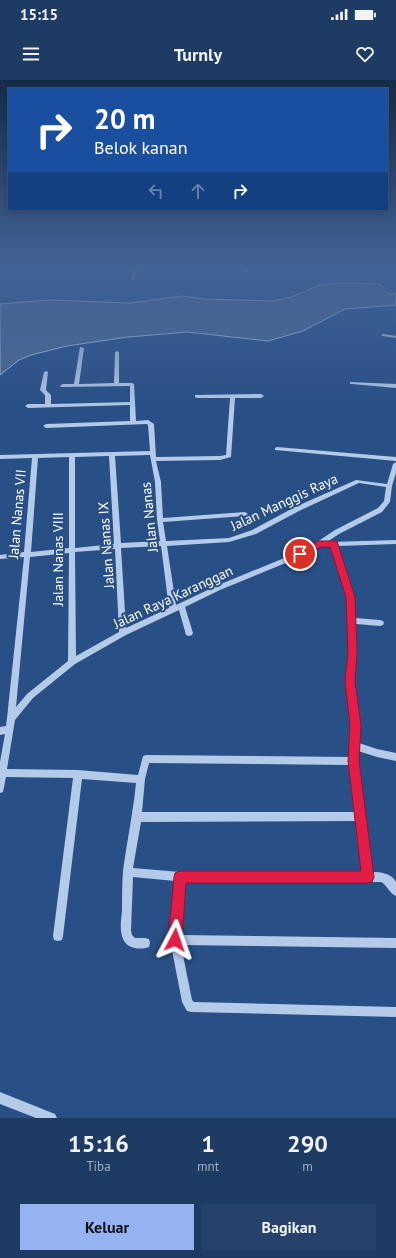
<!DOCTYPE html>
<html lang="id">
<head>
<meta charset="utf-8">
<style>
	:root { --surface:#1e3b64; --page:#26426a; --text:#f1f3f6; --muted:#a1adbf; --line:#3c5578; --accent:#95b2f1 }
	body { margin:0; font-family:"PT Sans",sans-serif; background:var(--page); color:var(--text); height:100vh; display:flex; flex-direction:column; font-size:15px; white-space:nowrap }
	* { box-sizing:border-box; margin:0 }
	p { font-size:13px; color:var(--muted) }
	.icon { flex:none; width:22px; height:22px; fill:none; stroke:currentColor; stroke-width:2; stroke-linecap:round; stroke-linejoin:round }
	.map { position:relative; height:1038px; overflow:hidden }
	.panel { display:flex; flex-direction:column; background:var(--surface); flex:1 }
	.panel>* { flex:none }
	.guide { position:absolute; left:8px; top:8px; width:380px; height:122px; border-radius:0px; box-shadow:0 2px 10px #0003,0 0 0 1px var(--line); background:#1a4fa0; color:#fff; overflow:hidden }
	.pin { position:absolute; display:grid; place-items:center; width:34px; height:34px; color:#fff; margin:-17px; border:2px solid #fff; border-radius:50%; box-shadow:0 1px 4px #0007 }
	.me { position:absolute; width:44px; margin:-22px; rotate:4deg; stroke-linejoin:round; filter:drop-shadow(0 0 3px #0008) }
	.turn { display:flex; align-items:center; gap:14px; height:84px; padding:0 20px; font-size:18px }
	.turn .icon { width:52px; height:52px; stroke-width:2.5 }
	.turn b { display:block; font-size:28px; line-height:34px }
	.lanes { display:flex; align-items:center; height:38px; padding:0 20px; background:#0003; justify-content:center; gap:20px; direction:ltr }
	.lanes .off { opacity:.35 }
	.eta { display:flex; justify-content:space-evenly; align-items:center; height:68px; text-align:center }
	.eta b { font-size:24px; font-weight:600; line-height:28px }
	.cta { display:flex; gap:8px; margin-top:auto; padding:8px 20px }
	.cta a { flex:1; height:46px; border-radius:0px; background:var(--accent); color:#111; font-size:16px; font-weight:600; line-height:46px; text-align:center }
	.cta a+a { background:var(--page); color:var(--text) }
	.status { display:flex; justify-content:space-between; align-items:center; height:28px; padding:0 20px; background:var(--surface); direction:ltr }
	.status svg { height:11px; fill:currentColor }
	header { display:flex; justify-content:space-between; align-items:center; height:52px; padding:0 20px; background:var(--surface); font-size:18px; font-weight:600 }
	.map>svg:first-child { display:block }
</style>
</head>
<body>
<div class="status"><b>15:15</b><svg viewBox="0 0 49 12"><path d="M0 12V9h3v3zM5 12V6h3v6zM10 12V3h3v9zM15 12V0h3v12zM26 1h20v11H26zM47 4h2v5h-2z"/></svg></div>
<header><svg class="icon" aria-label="menu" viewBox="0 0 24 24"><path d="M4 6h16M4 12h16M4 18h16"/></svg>Turnly<svg class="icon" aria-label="heart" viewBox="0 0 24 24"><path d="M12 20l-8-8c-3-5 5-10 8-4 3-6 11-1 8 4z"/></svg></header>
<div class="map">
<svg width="396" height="1038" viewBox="0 0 396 1038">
	<rect width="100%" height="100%" fill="#284f86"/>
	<polygon fill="#4d6890" stroke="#a8c4e8" points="340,203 380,204 388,214 396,214 396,225 345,229 303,251 268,261 187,252 128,257 67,266 31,275 19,280 0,295 0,224 48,220 130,223 182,216 205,219 273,221 291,217 320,205"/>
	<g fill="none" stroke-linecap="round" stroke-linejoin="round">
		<g fill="#b3cae8" fill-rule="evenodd">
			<polygon points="146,187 150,187 145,191 136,192 134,200 131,201 133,190 143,189"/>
			<polygon points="243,187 247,187 247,194 244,193"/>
			<polygon points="382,254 396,256 396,258 382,256"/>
			<path d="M 80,267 L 84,268 L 79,304 L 114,303 L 115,272 L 117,271 L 119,272 L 119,303 L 132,303 L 134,304 L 136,341 L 148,340 L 154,344 L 156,377 L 220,376 L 226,375 L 230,318 L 197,318 L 195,317 L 195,315 L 261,314 L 264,316 L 261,318 L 235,318 L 231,377 L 220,380 L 156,381 L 161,402 L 163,438 L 245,432 L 248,434 L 245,436 L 163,442 L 166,461 L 229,458 L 252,450 L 295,427 L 356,400 L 387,404 L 393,384 L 396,382 L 396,393 L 392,406 L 390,422 L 382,432 L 339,454 L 321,466 L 293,480 L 220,510 L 185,527 L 193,553 L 192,555 L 189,556 L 186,555 L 179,530 L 126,555 L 75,584 L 33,618 L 15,640 L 7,689 L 78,690 L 138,695 L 143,676 L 146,675 L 350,677 L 351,645 L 346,602 L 349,572 L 348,517 L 331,466 L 328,466 L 327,464 L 330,462 L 396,460 L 396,464 L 338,466 L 354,517 L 355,538 L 380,540 L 383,541 L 384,543 L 383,545 L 380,546 L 356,544 L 357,572 L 354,602 L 359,645 L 359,663 L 377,669 L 396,673 L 396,681 L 377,677 L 358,671 L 358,681 L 372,792 C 380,792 392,793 396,802 C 396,806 396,812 396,816 C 389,813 387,805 381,802 L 184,802 L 180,855 L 396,858 L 396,868 L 181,865 L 192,920 L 194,922 L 396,927 L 396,937 L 191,932 L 187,931 L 182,922 L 170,860 L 175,801 L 133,797 L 131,851 L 132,855 L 135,858 L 145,858 L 149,859 L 150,863 L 149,867 C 140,870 129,869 124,861 C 119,852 121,840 122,831 C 122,818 122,804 123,791 C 127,761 133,733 136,703 L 82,699 L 63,856 L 62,860 L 58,861 L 54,860 L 53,856 L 73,698 L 6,697 L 3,712 L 0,713 L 0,682 L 5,654 L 0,655 L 0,647 L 6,646 L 7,638 L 24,477 L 0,479 L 0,475 L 24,472 L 32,378 L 0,379 L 0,375 L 150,371 L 148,345 L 147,344 L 46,348 L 43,346 L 46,344 L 130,341 L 130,325 L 28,328 L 25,326 L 28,324 L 45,324 L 45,315 L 40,310 L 44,292 L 46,291 L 48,292 L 46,310 L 51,315 L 51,324 L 130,322 L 130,306 L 61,307 L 60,306 L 63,304 L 74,304 ZM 150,375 L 155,402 L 157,440 L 160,461 L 121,463 L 115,376 ZM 109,376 L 114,464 L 75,468 L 75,377 ZM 69,377 L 69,468 L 31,472 L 38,378 ZM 359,403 L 386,407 L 384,421 L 378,428 L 335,450 L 317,462 L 289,476 L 216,506 L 176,525 L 167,466 L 229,462 L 256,454 L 299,431 ZM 161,466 L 169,528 L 126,548 L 121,468 ZM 115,469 L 119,552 L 76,576 L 75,472 ZM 69,473 L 68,581 L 27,614 L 16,627 L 30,477 ZM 149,683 L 350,685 L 356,732 L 142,732 L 145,699 ZM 357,741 L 363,792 L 180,792 L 133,788 L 141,742 Z"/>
			<polygon points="350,302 396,304 396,308 352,304 350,304"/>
			<polygon points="277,367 396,377 396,381 275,370 275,368"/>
			<polygon points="0,1012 55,1034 57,1038 36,1038 0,1024"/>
		</g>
	</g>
	<linearGradient id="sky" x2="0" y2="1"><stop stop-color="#162b4a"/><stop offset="0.56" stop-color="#426395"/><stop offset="1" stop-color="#426395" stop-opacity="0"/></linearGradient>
	<rect width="396" height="332" fill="url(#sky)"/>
	<polygon fill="#e11d48" stroke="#92132f" points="319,461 337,461 355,517 357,572 355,602 361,645 359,681 374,797 372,802 368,803 186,803 182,860 180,865 175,867 170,865 168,860 174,797 175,793 180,791 361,791 348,681 350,645 345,602 348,572 346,517 330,467 321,467 300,477 296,474 297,471"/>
	<g text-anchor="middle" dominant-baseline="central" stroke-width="4" stroke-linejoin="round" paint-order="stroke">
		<g font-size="14" fill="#fff" stroke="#284f86">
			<text transform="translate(284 422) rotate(-25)">Jalan Manggis Raya</text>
			<text transform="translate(17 434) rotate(-85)">Jalan Nanas VII</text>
			<text transform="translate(149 437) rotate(-96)">Jalan Nanas</text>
			<text transform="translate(106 465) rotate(-94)">Jalan Nanas IX</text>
			<text transform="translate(58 479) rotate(-90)">Jalan Nanas VIII</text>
			<text transform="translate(173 517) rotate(-25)">Jalan Raya Karanggan</text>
		</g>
	</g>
</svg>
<div class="pin" style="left:300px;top:474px;background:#d93025"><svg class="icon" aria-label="arrive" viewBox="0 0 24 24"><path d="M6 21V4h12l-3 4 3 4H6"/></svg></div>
<svg class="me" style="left:175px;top:860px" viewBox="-20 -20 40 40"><path d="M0-17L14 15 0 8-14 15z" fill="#e11d48" stroke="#fff" stroke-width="4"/></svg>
<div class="guide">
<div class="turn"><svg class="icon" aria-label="right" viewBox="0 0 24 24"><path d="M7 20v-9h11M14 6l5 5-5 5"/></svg><div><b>20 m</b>Belok kanan</div></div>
<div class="lanes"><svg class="icon off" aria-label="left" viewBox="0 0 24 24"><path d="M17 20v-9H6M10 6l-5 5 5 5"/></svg><svg class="icon off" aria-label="ahead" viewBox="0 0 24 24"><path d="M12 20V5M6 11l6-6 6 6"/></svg><svg class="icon" aria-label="right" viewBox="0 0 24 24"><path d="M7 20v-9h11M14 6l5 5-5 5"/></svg></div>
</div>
</div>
<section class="panel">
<div class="eta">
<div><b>15:16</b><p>Tiba</p></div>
<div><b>1</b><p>mnt</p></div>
<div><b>290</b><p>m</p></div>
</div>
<div class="cta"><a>Keluar</a><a>Bagikan</a></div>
</section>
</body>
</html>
